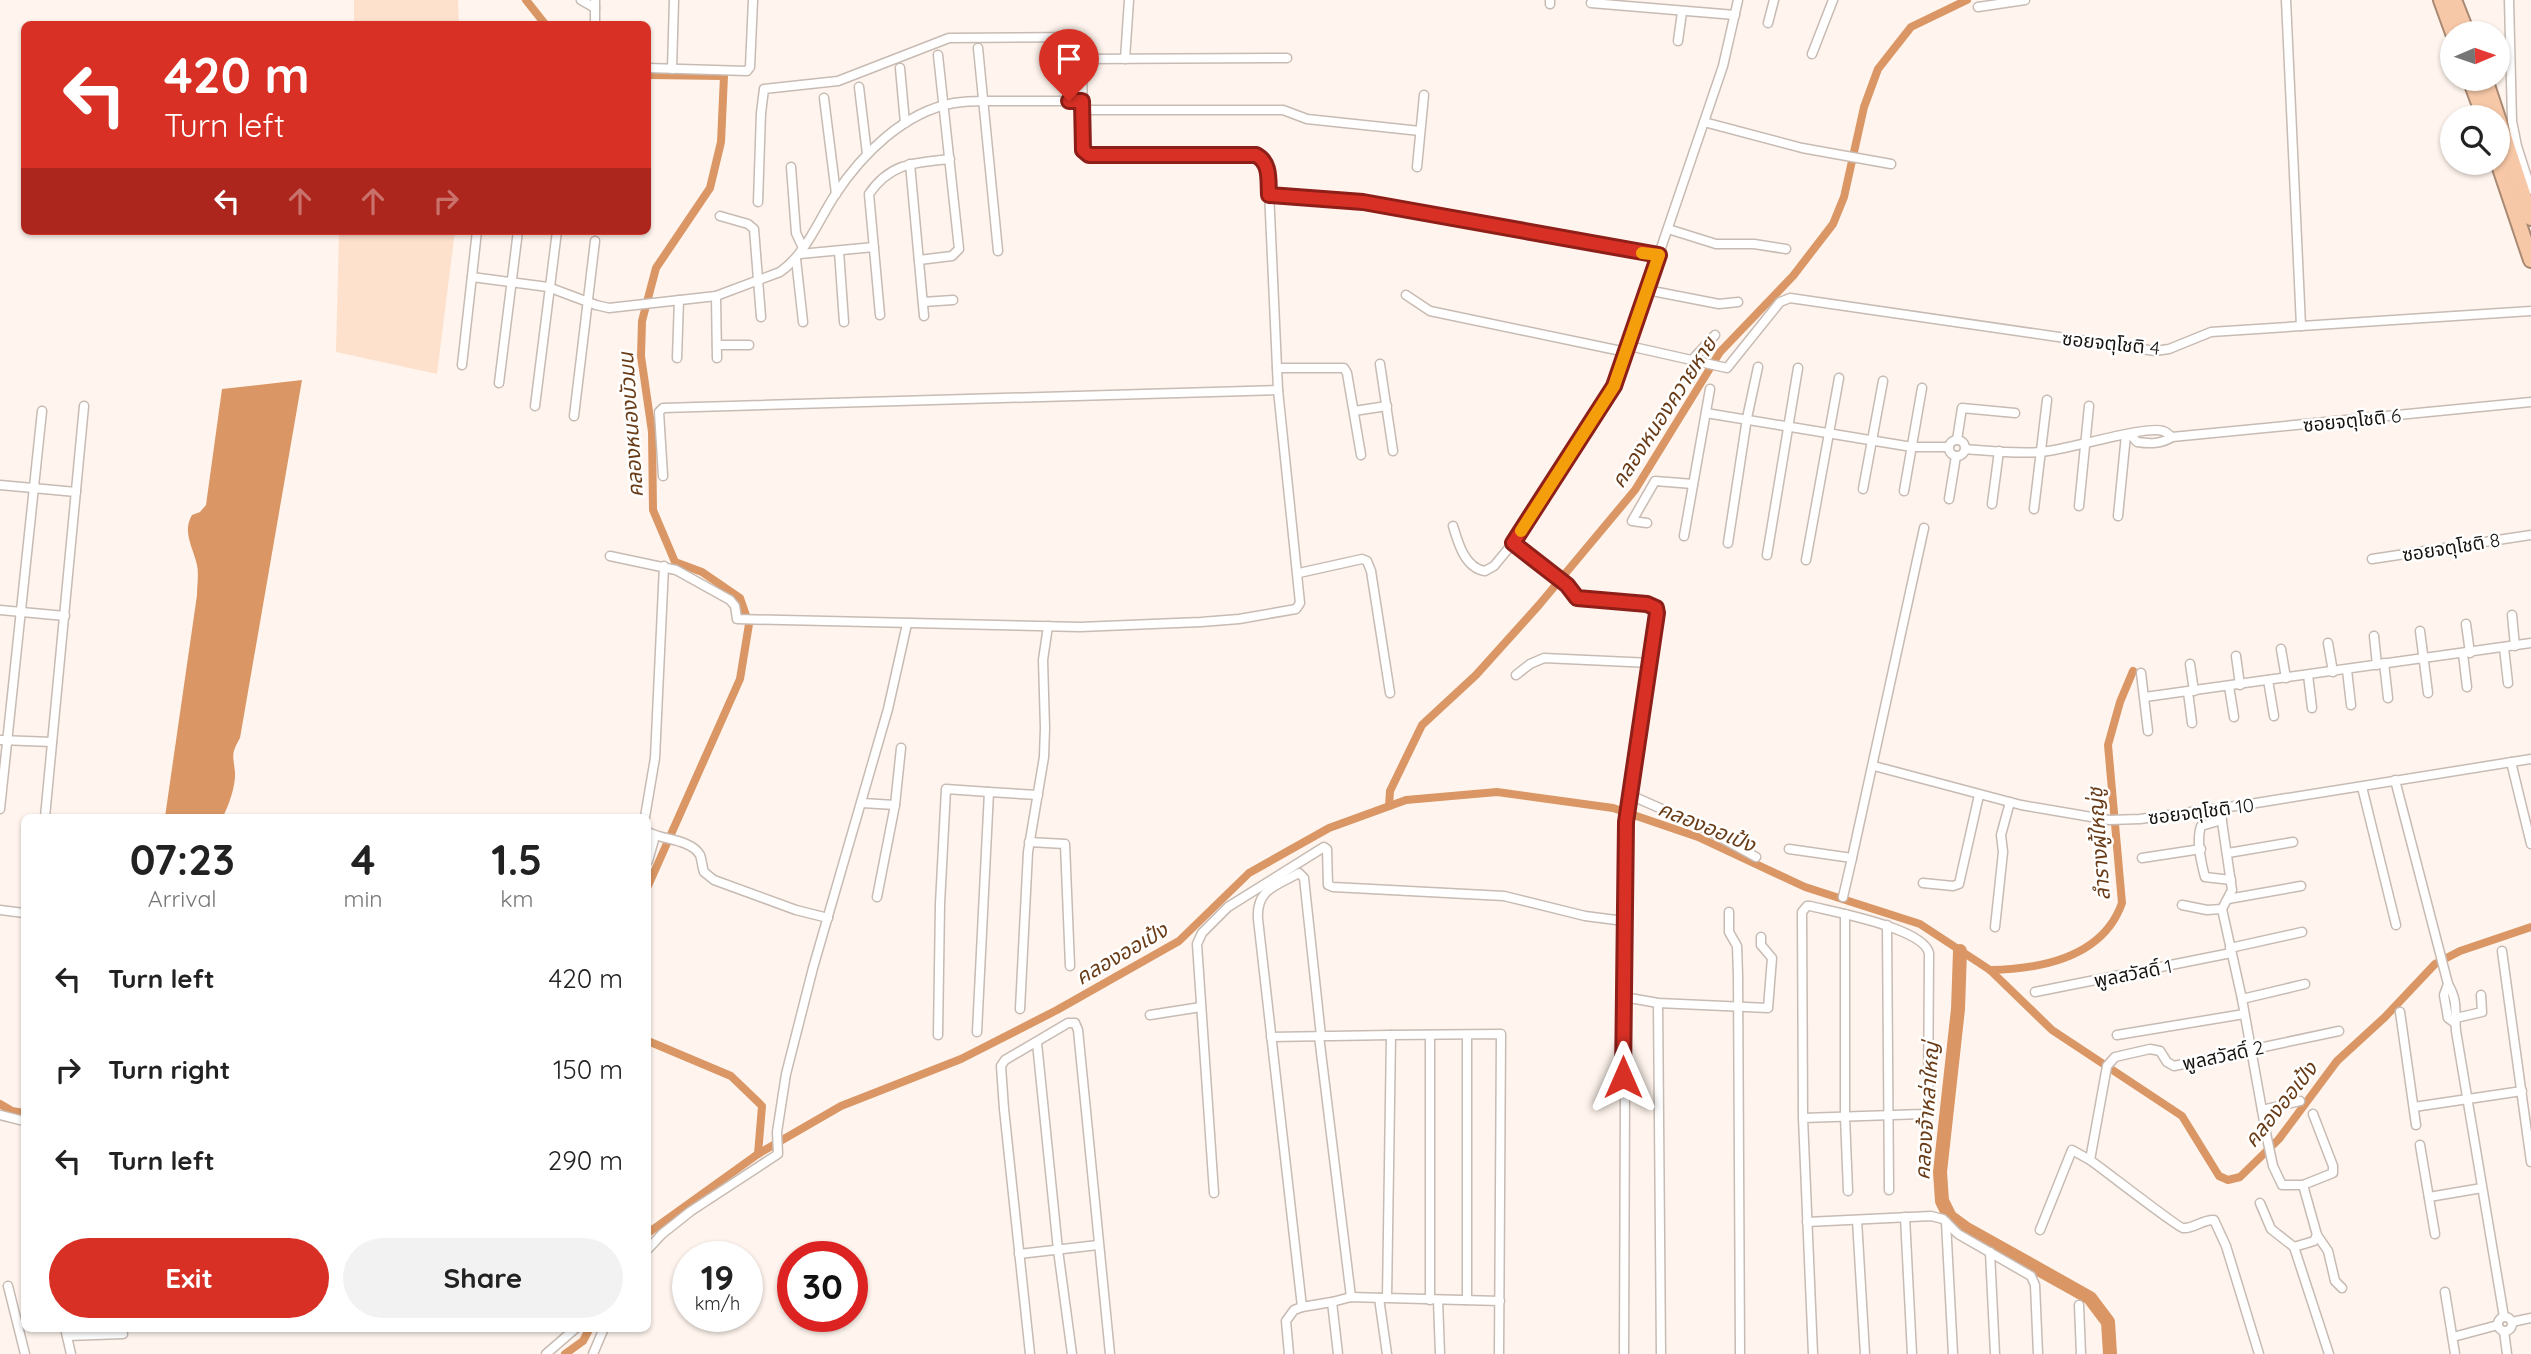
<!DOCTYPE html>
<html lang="en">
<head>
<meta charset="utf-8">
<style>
	:root { --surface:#fff; --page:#f2f2f2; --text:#222; --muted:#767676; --accent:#d93025 }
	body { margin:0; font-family:Quicksand,"Noto Sans Thai",sans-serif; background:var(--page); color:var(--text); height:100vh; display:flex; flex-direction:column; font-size:26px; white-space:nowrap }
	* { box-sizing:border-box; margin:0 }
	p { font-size:23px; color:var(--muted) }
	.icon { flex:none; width:38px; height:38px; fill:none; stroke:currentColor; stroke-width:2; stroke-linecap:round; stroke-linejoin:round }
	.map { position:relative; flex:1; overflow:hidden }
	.sheet { position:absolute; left:21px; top:814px; width:630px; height:518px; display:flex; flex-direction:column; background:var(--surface); border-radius:10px; box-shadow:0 2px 5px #0004 }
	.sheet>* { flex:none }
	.guide { position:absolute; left:21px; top:21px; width:630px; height:214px; border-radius:10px; box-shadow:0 2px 5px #0004; background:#d93025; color:#fff; overflow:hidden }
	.needle { width:46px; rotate:88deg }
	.fabs { position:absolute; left:2440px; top:21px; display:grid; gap:14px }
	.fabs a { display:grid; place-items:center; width:70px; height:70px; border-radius:50%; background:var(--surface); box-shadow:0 2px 5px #0004; font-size:35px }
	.speed { position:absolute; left:672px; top:1241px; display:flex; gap:14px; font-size:35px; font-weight:700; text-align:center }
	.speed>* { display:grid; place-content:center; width:91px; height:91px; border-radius:50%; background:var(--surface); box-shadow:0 2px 5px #0004; line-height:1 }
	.speed small { font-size:18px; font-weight:400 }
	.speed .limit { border:10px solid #d22; background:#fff; color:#111 }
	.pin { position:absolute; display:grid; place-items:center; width:60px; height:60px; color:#fff; margin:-72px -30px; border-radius:50% 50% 50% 0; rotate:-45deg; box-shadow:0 0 7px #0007 }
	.pin .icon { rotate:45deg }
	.me { position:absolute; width:77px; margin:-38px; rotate:0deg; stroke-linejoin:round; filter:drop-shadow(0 0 5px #0008) }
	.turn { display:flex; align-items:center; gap:24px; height:147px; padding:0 28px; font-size:32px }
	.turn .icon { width:91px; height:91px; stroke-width:2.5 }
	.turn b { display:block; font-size:49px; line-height:60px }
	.lanes { display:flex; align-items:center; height:66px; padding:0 28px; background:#0003; justify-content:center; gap:35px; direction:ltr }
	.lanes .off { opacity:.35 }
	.eta { display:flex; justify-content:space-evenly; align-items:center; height:119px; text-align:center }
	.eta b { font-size:42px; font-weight:800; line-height:49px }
	.cta { display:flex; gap:14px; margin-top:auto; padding:14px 28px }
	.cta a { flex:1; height:80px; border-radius:42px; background:var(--accent); color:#fff; font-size:28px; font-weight:800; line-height:80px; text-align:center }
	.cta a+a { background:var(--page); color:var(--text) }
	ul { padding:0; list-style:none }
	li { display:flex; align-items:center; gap:21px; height:91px; padding:0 28px }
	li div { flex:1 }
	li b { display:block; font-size:26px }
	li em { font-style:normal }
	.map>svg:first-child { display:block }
</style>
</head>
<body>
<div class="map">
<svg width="2531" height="1354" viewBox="0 0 2531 1354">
	<rect width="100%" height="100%" fill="#fff5ee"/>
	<g fill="#fee1cd">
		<polygon points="354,0 458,0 459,24 354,24"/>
		<polygon points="339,231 455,231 437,374 336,352"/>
	</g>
	<path fill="#da9765" d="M 302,380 L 240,738 C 231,754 233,755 235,772 C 236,785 229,805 223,817 L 165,817 L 197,595 C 197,585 199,574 197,565 C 193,547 182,532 192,515 L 200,512 L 206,505 L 222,389 Z"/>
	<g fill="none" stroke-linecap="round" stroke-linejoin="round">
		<g stroke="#da9765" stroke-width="8">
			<polyline points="526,0 545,24"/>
			<polyline points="648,75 724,76 721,142 710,188 656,268 642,321 641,356 652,432 653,510 675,562 702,572 740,598 749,624 740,679 648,886"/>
			<polyline points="1389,806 1390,791 1422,725 1476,675 1539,605 1635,490 1720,352 1793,276 1833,224 1844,197 1864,107 1878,69 1911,27 1967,0"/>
			<path d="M 1990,970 C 2041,969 2103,957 2122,903 L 2108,745 L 2120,702 L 2133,671"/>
			<polyline points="648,1041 731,1076 762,1106 758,1154"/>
			<polyline points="0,1104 12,1111 24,1113"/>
			<polyline points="648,1233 758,1154 841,1106 961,1059 1057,1010 1179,941 1249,873 1329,828 1406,800 1497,792 1613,808 1698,837 1805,887 1920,924 1990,970 2052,1030 2182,1116 2219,1176 2228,1180 2240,1177 2279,1139 2337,1061 2385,1017 2435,964 2460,951 2531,927"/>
			<polyline points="565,1354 583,1341 590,1328"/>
		</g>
		<polyline stroke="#da9765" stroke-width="14" points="1960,951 1958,1009 1940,1172 1942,1201 1950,1217 1965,1228 2090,1298 2108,1322 2110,1354"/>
		<g stroke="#c7bbb3" stroke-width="11">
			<g id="minor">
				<polyline points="581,0 595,8"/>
				<polyline points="2286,0 2301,326"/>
				<polyline points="2509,0 2512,121 2517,146 2531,190"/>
				<polyline points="1591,3 1735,15"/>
				<polyline points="1550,4 1550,0"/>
				<polyline points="1978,7 2025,0"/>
				<polyline points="1768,23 1774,0"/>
				<polyline points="595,24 595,0"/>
				<polyline points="1678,41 1682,12"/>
				<polyline points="978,48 998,251"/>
				<polyline points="1812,54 1833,0"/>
				<polyline points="1081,59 1287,58"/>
				<polyline points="1125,59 1129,0"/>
				<polyline points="648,68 747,71 750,67 753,0"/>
				<polyline points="900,68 905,123"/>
				<polyline points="672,69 674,0"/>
				<polyline points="859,87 867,154"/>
				<polyline points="824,98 836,194"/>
				<polyline points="1082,110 1283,110 1307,119 1420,131"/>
				<polyline points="1704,122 1802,148 1891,164"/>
				<polyline points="910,164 924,316"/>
				<polyline points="791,167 796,233 803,248"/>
				<polyline points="1417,167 1424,95"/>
				<polyline points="1269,195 1362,202 1659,255"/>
				<polyline points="720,216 748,224 754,229 761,317"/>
				<polyline points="1668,229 1716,244 1754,244 1786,249"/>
				<polyline points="839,251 844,322"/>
				<polyline points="800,254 874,247"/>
				<polyline points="796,259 803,322"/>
				<polyline points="919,260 952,256 959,249 938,55"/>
				<path d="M 472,277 L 548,287 L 596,305 L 609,308 L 716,296 L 780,272 C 806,254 818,221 835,195 C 862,154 904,112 954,103 C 970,100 986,101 1002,101 C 1028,101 1055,101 1082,101"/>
				<polyline points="1647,290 1719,304 1738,302"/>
				<polyline points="1406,295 1430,311 1626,352"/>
				<polyline points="716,296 717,358"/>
				<polyline points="923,302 953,300"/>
				<path d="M 880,315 L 869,194 C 891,162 915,163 950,159"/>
				<polyline points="717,345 749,345"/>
				<polyline points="1629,346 1727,368 1780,302 1790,298 2155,351 2169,349 2211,332 2531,311"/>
				<polyline points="677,358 679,300"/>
				<polyline points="1691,361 1715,335"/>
				<polyline points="1380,364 1393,451"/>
				<polyline points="462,365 477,231"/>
				<polyline points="1277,368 1344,368 1347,373 1361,455"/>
				<polyline points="499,383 518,231"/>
				<polyline points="535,406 557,231"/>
				<polyline points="1354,411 1387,406"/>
				<polyline points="1706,413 1912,447 1949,447"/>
				<polyline points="574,416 595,241"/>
				<path d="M 2130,434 L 2137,442 C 2151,444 2161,444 2172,437"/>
				<polyline points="2172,437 2531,402"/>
				<circle cx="1957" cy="448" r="8"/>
				<polyline points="1957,440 1962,408 2015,413"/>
				<path d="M 1965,449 C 1990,451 2016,454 2041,452 C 2068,450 2145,425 2163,431 C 2167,432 2169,435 2172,437"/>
				<polyline points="663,476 659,412 663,408 1278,390"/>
				<polyline points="0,485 76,492"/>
				<polyline points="1863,489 1883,381"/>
				<polyline points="1904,491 1922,388"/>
				<polyline points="1949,499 1956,456"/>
				<polyline points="1992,504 1999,451"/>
				<polyline points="2079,506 2089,406"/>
				<polyline points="2034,509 2047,400"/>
				<polyline points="2118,516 2126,435"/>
				<polyline points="1647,523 1632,521 1655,481 1693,484"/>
				<path d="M 1453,526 C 1458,543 1465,568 1485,571 L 1494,566 L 1513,543 L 1614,386 L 1723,66 L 1738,0"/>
				<polyline points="1684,536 1710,389"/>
				<polyline points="1513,543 1567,585 1577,599 1647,604 1656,608 1658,613 1626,822 1624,1354"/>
				<polyline points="1728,543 1747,418 1758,367"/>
				<polyline points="1767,555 1798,368"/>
				<polyline points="610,556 676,570 730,600 735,606 737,619 1080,627 1201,622 1239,619 1296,609 1300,603 1278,390 1268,169 1261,158 1248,154 1231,153 1086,154 1083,146 1082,44 1079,37 949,38 838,81 764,89 761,113 758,202"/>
				<polyline points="2372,559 2531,535"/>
				<polyline points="1806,560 1839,378"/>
				<polyline points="1299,573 1362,559 1367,561 1371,571 1390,693"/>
				<polyline points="0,610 65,616"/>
				<polyline points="2512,615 2515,646"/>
				<polyline points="2466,624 2470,653"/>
				<polyline points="2420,631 2428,693"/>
				<polyline points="2374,636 2377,665"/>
				<polyline points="2328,643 2333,672"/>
				<polyline points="2504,648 2508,683"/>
				<polyline points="2281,649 2286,678"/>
				<polyline points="2463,654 2467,687"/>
				<polyline points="2236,656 2240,685"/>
				<polyline points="2384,663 2388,698"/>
				<polyline points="2190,664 2194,691"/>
				<polyline points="2347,670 2351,705"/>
				<polyline points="2141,673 2148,731"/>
				<polyline points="1516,675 1530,664 1544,658 1651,663"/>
				<polyline points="2308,675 2312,708"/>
				<polyline points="2268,680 2274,716"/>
				<polyline points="2229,686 2234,717"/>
				<polyline points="2188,692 2192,723"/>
				<polyline points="2145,697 2531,643"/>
				<polyline points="0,740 52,742"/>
				<polyline points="2511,762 2531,844"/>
				<polyline points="1874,766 2021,805 2109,820 2140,819 2250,804 2531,759"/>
				<path d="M 2395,780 L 2448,984 C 2459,1003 2454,1012 2456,1031 L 2504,1317"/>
				<polyline points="2362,787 2396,925"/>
				<polyline points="1630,795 1698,825 1756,857"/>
				<polyline points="862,803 895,805"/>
				<polyline points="2220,808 2232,890 2222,909 2242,999 2267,1138 2273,1166 2282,1185 2303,1185 2333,1173 2333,1166 2313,1114"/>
				<polyline points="0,809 42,411"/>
				<polyline points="45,817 84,406"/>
				<polyline points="645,817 655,758 664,566"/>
				<path d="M 2222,820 L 2201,826 C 2196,841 2201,862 2205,877 L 2231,880"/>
				<path d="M 648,832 C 662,840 691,839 700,855 C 702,860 702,867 704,872 L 714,880 L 796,910 L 828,918"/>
				<polyline points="1029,842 1065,844 1070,966"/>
				<polyline points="1789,849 1852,858 1924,528"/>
				<polyline points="2228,853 2293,842"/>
				<polyline points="2142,858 2201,849"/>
				<polyline points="648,861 655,836"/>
				<polyline points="1923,883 1953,886 1959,884 1979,795"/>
				<polyline points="877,897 895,805 901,748"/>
				<polyline points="1843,897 1852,858"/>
				<polyline points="2228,899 2301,886"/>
				<polyline points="2182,905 2207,910 2222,909"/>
				<polyline points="0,910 24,913"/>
				<polyline points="1729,912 1729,932 1737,946 1738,975 1740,1354"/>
				<polyline points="1845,914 1845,1117 1848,1191"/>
				<polyline points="1887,925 1889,1190"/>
				<polyline points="1995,927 2003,852 2001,835 2010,802"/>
				<polyline points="2230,948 2302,932"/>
				<polyline points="2502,951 2531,1162"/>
				<polyline points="2448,984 2444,995 2448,1018 2455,1023"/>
				<polyline points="2035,992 2231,953"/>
				<polyline points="1624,997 1658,1003 1768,1008 1772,958 1761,945 1761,937"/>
				<polyline points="2242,999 2305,984"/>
				<polyline points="1658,1003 1661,1354"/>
				<polyline points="1020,1009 1028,852 1044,757 1045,728 1043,660 1048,626"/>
				<polyline points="2400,1012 2416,1125"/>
				<polyline points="1150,1015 1201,1007"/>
				<polyline points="2456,1018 2482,1012 2481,995"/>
				<polyline points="977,1032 989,792 1038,795"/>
				<polyline points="938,1035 940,904 946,789 989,792"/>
				<polyline points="1467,1035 1467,1300"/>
				<polyline points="2117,1035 2244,1014"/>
				<polyline points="1319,1036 1351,1297"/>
				<path d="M 1321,1036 L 1304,878 L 1299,873 C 1276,886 1256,889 1258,919 L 1302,1307 L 1332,1302 L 1338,1354"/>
				<polyline points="1271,1037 1391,1035"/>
				<polyline points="1037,1043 1058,1250 1072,1354"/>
				<polyline points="2414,1107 2522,1091"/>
				<polyline points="2262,1110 2300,1101"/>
				<polyline points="0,1115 24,1121"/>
				<path d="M 1803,1118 L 1923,1114 L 1928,1109 L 1929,953 C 1923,928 1834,912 1810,906 L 1807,906 L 1802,912 L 1803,1118 L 1813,1354"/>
				<polyline points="2420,1145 2435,1234"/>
				<polyline points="2303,1185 2317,1235 2328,1251 2335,1281 2342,1288"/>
				<polyline points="1214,1193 1197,944 1202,933 1228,907 1324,847 1327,849 1328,885 1333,887 1504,896 1585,916 1624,921"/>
				<polyline points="2429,1197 2482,1188"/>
				<polyline points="2260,1203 2271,1229 2294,1247 2329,1354"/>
				<polyline points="1905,1217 1912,1354"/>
				<polyline points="1857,1220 1865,1354"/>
				<polyline points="1807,1222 1931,1216 1943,1219 1958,1234 2031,1276 2035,1285 2038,1354"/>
				<polyline points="1946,1222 1953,1354"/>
				<polyline points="2040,1230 2072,1150 2090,1160"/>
				<polyline points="2294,1247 2314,1241 2317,1235"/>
				<polyline points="648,1249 662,1234 691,1211 778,1154 777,1132 786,1074 813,968 888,709 907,624"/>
				<polyline points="1990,1252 1995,1354"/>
				<polyline points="1019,1254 1098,1245"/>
				<polyline points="8,1286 25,1354"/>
				<polyline points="2445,1292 2455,1354"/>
				<polyline points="1379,1298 1387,1354"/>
				<polyline points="1430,1300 1430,1035"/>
				<polyline points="1438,1300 1440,1354"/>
				<polyline points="1332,1302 1351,1297 1384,1298"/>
				<polyline points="2079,1305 2081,1354"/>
				<circle cx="2505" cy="1324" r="7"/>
				<polyline points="2512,1322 2531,1318"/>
				<polyline points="65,1328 71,1354"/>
				<polyline points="2504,1331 2507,1354"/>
				<polyline points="67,1336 123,1334"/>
				<polyline points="2453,1337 2498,1325"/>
				<polyline points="546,1354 576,1328"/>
				<polyline points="593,1354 604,1328"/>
				<polyline points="1030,1354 1004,1109 1001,1066 1005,1060 1068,1023 1075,1023 1078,1030 1110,1354"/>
				<polyline points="1289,1354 1286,1321 1294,1310 1302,1307"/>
				<polyline points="1499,1354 1501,1034 1391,1035 1387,1298 1500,1301"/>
				<path d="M 2259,1354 L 2226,1246 L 2214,1220 C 2203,1219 2194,1229 2183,1228 C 2177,1227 2103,1169 2090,1160 L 2107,1066 L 2115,1057 L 2150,1049 L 2160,1051 L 2167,1062 L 2174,1066 L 2339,1031"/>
			</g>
		</g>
		<g stroke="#a98972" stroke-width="18">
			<g id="motorway">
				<polyline points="2441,0 2453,33"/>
				<polyline points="2454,0 2467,33"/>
				<polyline points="2470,79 2484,117"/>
				<polyline points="2485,79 2531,218"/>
				<polyline points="2497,159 2531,260"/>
			</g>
		</g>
		<use href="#minor" stroke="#fff" stroke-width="8"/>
		<use href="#motorway" stroke="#f7c8a7" stroke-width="14"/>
	</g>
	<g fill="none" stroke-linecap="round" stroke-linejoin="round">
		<g stroke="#8d1f18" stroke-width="18">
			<path id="route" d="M 1069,101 L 1082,101 L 1083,150 L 1089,155 L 1256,155 C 1271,163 1268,180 1269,195 L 1363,202 L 1659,255 L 1614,386 L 1513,543 L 1567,585 L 1577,598 L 1647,604 L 1656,608 L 1657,613 L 1626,822 L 1623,1077"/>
		</g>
		<use href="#route" stroke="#d93025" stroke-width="12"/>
		<polyline stroke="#f59e0b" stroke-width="12" points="1521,531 1614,386 1659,255 1642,253"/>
	</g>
	<g text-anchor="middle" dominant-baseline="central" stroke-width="5" stroke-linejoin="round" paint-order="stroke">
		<g font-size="19" fill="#171310" stroke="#fff">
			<text transform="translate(2111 343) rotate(6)">ซอยจตุโชติ 4</text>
			<text transform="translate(2352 420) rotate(-6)">ซอยจตุโชติ 6</text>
			<text transform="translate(2451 547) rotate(-9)">ซอยจตุโชติ 8</text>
			<text transform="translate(2201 811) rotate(-7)">ซอยจตุโชติ 10</text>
			<text transform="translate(2133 973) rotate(-11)">พูลสวัสดิ์ 1</text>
			<text transform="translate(2223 1055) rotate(-12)">พูลสวัสดิ์ 2</text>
		</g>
		<g font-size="21" font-style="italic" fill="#693c17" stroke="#fff">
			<text transform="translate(1663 412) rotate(-57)">คลองหนองควายหาย</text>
			<text transform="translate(630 425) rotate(-94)">คลองหนองบัวมน</text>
			<text transform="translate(1707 826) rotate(22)">คลองออเป้ง</text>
			<text transform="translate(2098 844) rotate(-94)">ลำรางผู้ใหญ่ชู</text>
			<text transform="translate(1121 953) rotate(-30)">คลองออเป้ง</text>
			<text transform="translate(2280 1104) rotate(-51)">คลองออเป้ง</text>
			<text transform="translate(1926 1111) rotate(-86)">คลองจ้าหล่าใหญ่</text>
		</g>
	</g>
</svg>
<div class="fabs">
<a><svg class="needle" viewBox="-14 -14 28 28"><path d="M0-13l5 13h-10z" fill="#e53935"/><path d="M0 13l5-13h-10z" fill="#767676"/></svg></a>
<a><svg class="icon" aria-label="search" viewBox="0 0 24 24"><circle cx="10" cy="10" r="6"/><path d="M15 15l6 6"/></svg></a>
</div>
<div class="speed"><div>19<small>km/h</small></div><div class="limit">30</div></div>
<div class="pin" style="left:1069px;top:101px;background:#d93025"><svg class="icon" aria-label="arrive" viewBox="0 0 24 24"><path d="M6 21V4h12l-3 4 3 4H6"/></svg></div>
<svg class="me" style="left:1623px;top:1077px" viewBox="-20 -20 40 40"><path d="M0-17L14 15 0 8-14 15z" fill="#d93025" stroke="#fff" stroke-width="4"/></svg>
<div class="guide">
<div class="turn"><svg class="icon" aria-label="left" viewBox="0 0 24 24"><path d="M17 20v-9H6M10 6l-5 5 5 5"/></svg><div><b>420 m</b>Turn left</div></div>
<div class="lanes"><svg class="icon" aria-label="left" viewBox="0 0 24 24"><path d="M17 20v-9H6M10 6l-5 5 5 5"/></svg><svg class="icon off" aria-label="ahead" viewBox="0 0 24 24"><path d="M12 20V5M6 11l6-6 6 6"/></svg><svg class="icon off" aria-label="ahead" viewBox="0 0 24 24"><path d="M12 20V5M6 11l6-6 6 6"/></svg><svg class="icon off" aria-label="right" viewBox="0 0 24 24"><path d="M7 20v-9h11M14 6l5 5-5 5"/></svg></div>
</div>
<section class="sheet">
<div class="eta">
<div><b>07:23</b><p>Arrival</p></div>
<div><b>4</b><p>min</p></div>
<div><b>1.5</b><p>km</p></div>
</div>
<ul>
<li><svg class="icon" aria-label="left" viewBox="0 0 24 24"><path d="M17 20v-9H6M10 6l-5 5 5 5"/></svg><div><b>Turn left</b></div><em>420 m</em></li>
<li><svg class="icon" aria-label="right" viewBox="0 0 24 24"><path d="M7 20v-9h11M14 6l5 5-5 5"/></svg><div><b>Turn right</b></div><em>150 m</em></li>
<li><svg class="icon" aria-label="left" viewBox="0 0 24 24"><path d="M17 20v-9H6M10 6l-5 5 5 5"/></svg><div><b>Turn left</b></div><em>290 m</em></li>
</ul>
<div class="cta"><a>Exit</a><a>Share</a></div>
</section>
</div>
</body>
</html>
